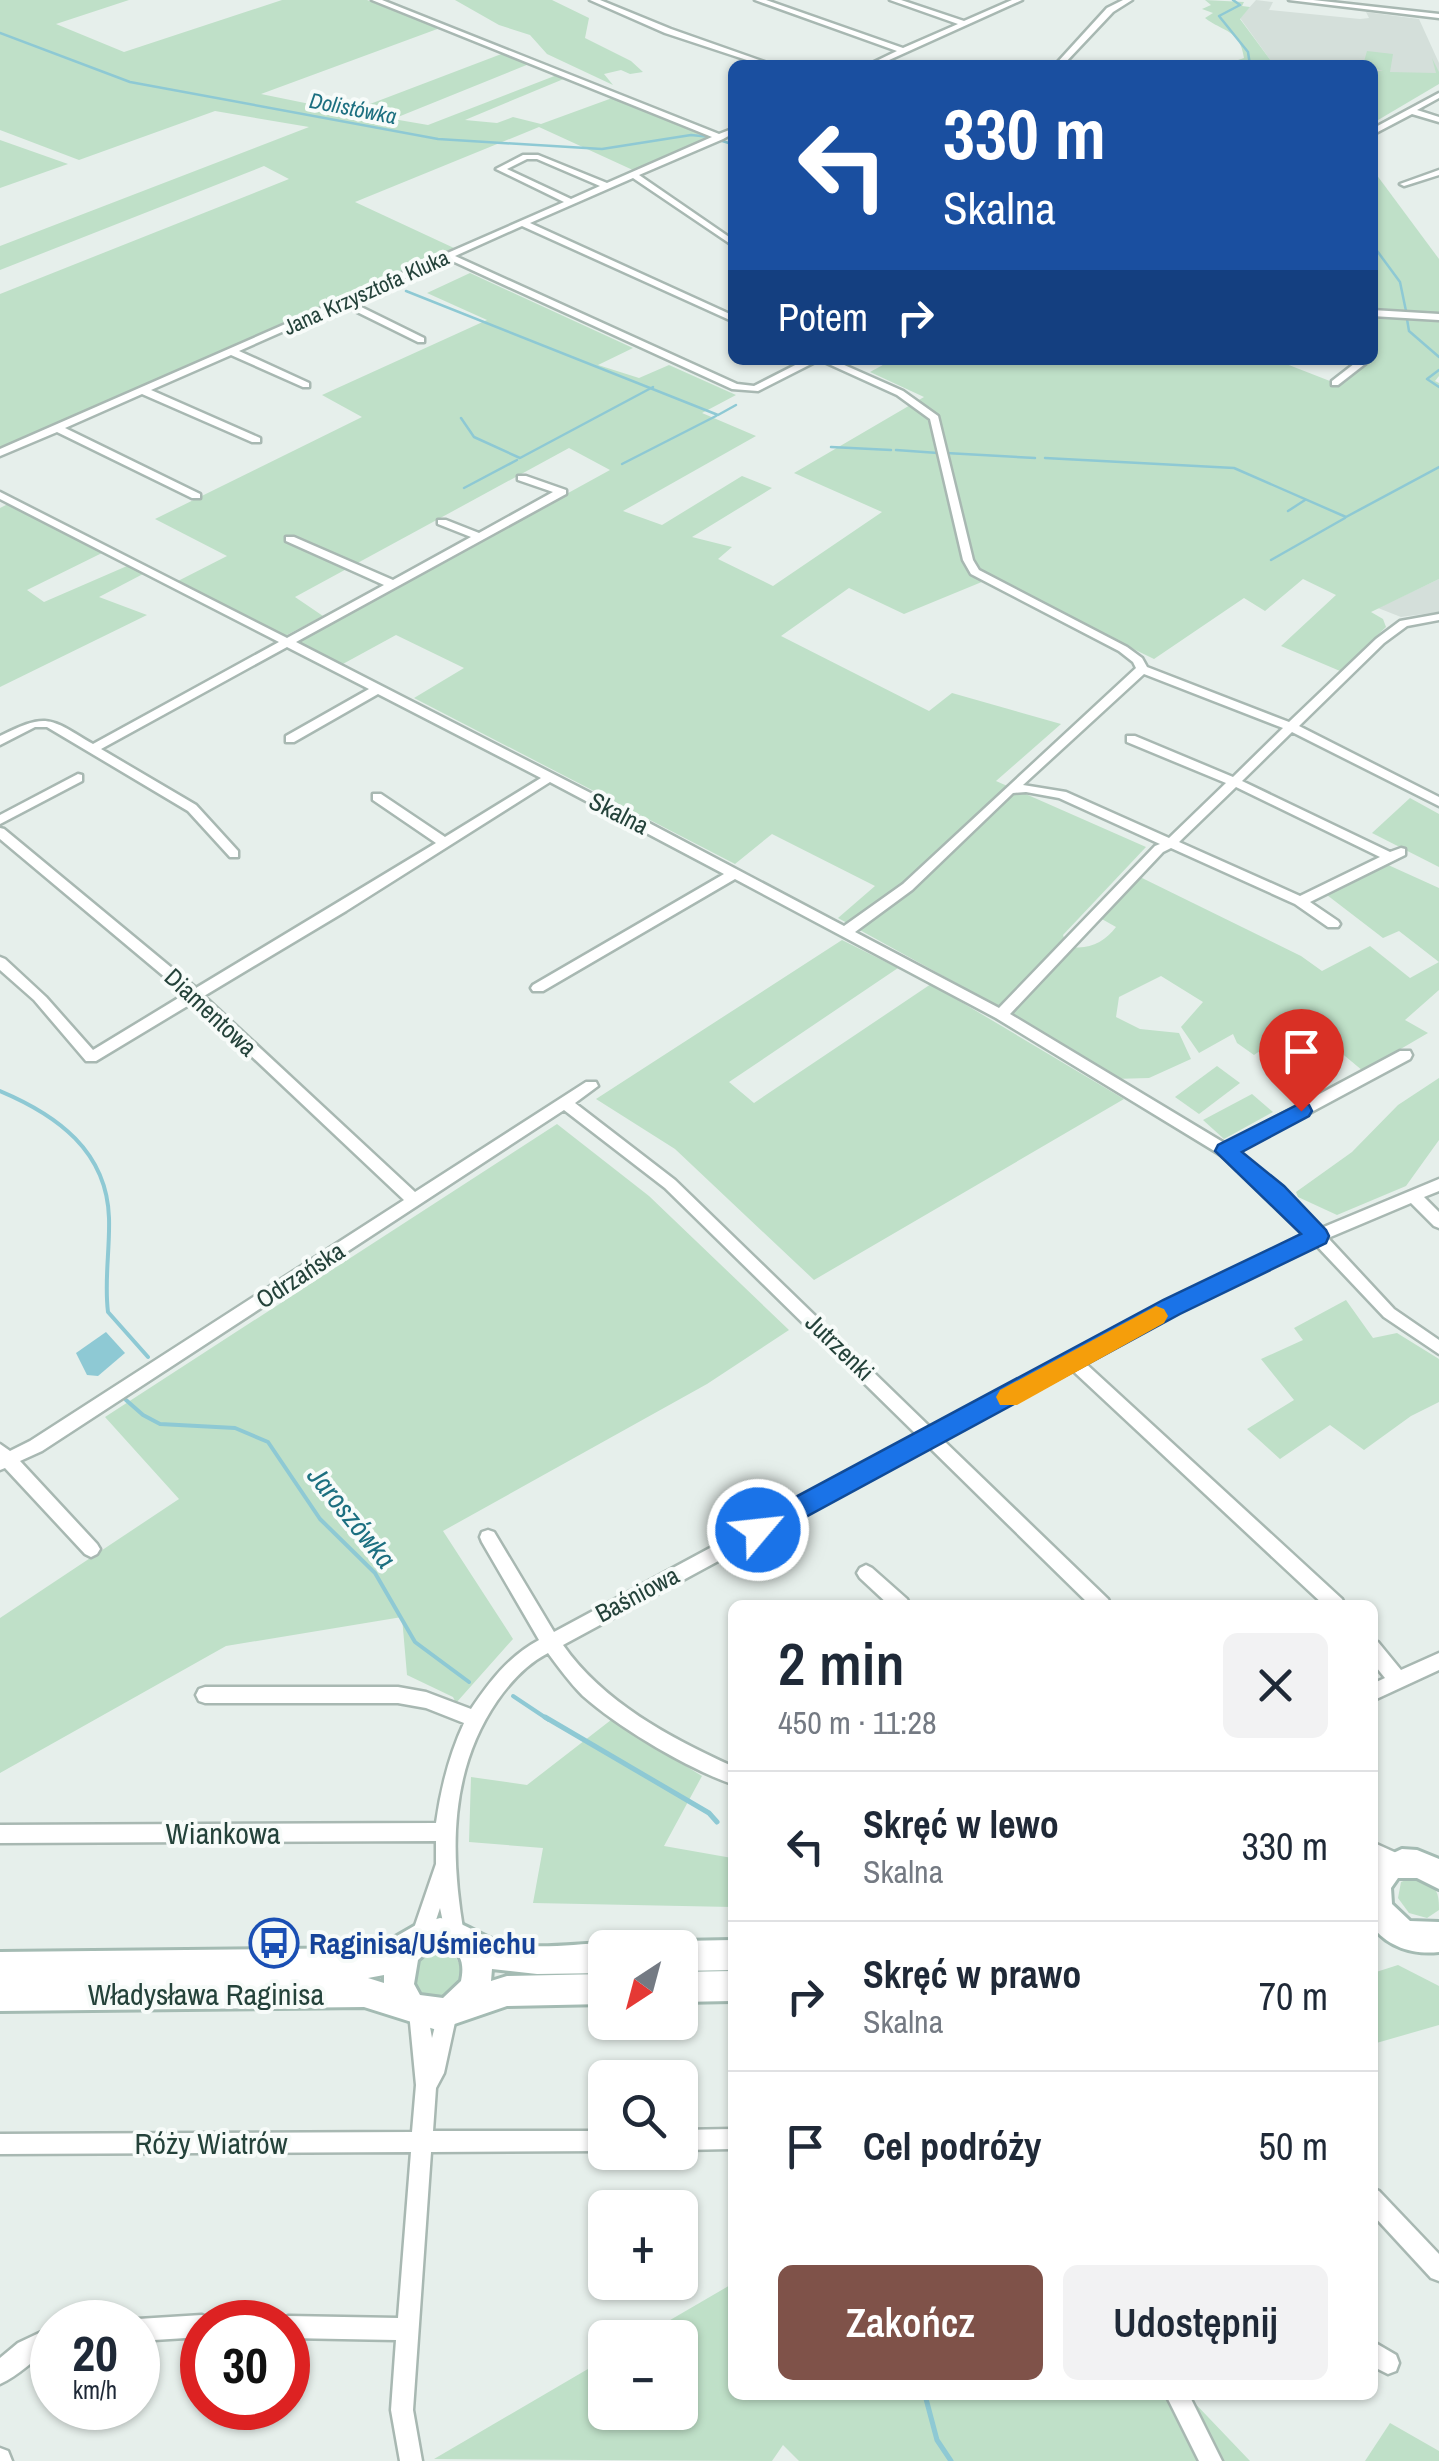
<!DOCTYPE html>
<html lang="pl">
<head>
<meta charset="utf-8">
<style>
	:root { --surface:#fff; --page:#f2f2f3; --text:#1f2937; --muted:#747a83; --line:#e0e1e3; --accent:#7f5249 }
	body { margin:0; font-family:"Archivo Narrow",sans-serif; background:var(--page); color:var(--text); height:100vh; display:flex; flex-direction:column; font-size:38px; white-space:nowrap }
	* { box-sizing:border-box; margin:0 }
	p { font-size:32px; color:var(--muted) }
	.icon { flex:none; width:55px; height:55px; fill:none; stroke:currentColor; stroke-width:2; stroke-linecap:round; stroke-linejoin:round }
	.map { position:relative; flex:1; overflow:hidden }
	.sheet { position:absolute; left:728px; top:1600px; width:650px; height:800px; display:flex; flex-direction:column; background:var(--surface); border-radius:15px; box-shadow:0 2px 8px #0004 }
	.sheet>* { flex:none }
	.hud { position:absolute; left:728px; top:60px; width:650px; height:305px; border-radius:15px; box-shadow:0 2px 8px #0004; background:#1a4fa0; color:#fff; overflow:hidden }
	.needle { width:65px; rotate:216deg }
	.tools { position:absolute; left:588px; top:1930px; display:grid; gap:20px }
	.tools a { display:grid; place-items:center; width:110px; height:110px; border-radius:15px; background:var(--surface); box-shadow:0 2px 8px #0004; font-size:50px }
	.speed { position:absolute; left:30px; top:2300px; display:flex; gap:20px; font-size:50px; font-weight:700; text-align:center }
	.speed>* { display:grid; place-content:center; width:130px; height:130px; border-radius:50%; background:var(--surface); box-shadow:0 2px 8px #0004; line-height:1 }
	.speed small { font-size:25px; font-weight:400 }
	.speed .limit { border:15px solid #d22; background:#fff; color:#111 }
	.pin { position:absolute; display:grid; place-items:center; width:85px; height:85px; color:#fff; margin:-102px -42px; border-radius:50% 50% 50% 0; rotate:-45deg; box-shadow:0 0 10px #0007 }
	.pin .icon { rotate:45deg }
	.me { position:absolute; width:110px; margin:-55px; rotate:62deg; stroke-linejoin:round; filter:drop-shadow(0 0 8px #0008) }
	.turn { display:flex; align-items:center; gap:35px; height:210px; padding:0 50px; font-size:45px }
	.turn .icon { width:130px; height:130px; stroke-width:2.5 }
	.turn b { display:block; font-size:70px; line-height:85px }
	.then { display:flex; align-items:center; height:95px; padding:0 50px; background:#0003; gap:20px; font-size:38px }
	.round { display:grid; place-items:center; flex:none; width:105px; height:105px; border-radius:15px; background:var(--page) }
	.overview { display:flex; align-items:center; justify-content:space-between; height:170px; padding:0 50px }
	h1 { font-size:60px; font-weight:600; line-height:75px }
	.action { display:flex; gap:20px; margin-top:auto; padding:20px 50px }
	.action a { flex:1; height:115px; border-radius:15px; background:var(--accent); color:#fff; font-size:40px; font-weight:600; line-height:115px; text-align:center }
	.action a+a { background:var(--page); color:var(--text) }
	ul { padding:0; list-style:none }
	li { display:flex; align-items:center; gap:30px; height:150px; padding:0 50px; border-top:2px solid var(--line) }
	li div { flex:1 }
	li b { display:block; font-size:38px }
	li em { font-style:normal }
	.map>svg:first-child { display:block }
</style>
</head>
<body>
<div class="map">
<svg width="1439" height="2461" viewBox="0 0 1439 2461">
	<rect width="100%" height="100%" fill="#e6efeb"/>
	<g fill="#d4dfda">
		<polygon points="1256,0 1273,2 1269,10 1280,11 1360,19 1369,18 1366,12 1419,19 1439,63 1439,75 1373,74 1372,65 1274,65 1240,18"/>
		<polygon points="1439,579 1439,612 1401,617 1378,608"/>
	</g>
	<g fill="#bfe0c8">
		<polygon points="0,0 129,0 56,24 124,52 282,0 367,0 440,28 261,94 349,112 504,53 529,64 393,119 428,125 557,75 566,78 465,120 497,123 513,117 541,124 615,97 716,136 635,171 539,127 355,202 454,248 0,448 0,294 289,179 264,166 0,270 0,246 309,127 215,111 79,160 0,130"/>
		<polygon points="455,0 552,0 589,18 585,38 631,61 643,72 630,74 621,70 604,74 613,85 547,54 530,35 499,25"/>
		<path d="M 1205,0 L 1244,2 L 1242,6 L 1250,7 L 1240,19 L 1274,65 L 1223,65 L 1244,58 C 1240,29 1223,32 1205,18 L 1213,13 L 1202,9 L 1211,5 Z"/>
		<polygon points="1367,51 1393,54 1390,72 1436,73 1432,58 1439,72 1439,84 1373,123 1373,71 1383,71 1363,65"/>
		<polygon points="0,140 68,164 0,188"/>
		<polygon points="1373,170 1439,259 1439,313 1373,310"/>
		<path d="M 470,273 L 633,348 L 598,365 L 639,378 L 669,365 L 736,395 L 702,413 L 756,436 L 623,511 L 662,525 L 742,476 L 772,488 L 692,537 L 732,547 L 718,559 L 773,586 L 882,512 L 794,473 L 924,397 L 870,372 L 892,360 L 1276,360 L 1335,383 L 1365,360 L 1372,360 L 1373,315 L 1439,320 L 1439,376 L 1435,381 L 1439,383 L 1439,579 L 1371,612 L 1383,619 L 1386,627 L 1340,671 L 1281,646 L 1336,595 L 1303,579 L 1265,611 L 1244,598 L 1154,659 L 989,579 L 904,614 L 849,588 L 781,636 L 929,711 L 952,693 L 1061,724 L 996,781 L 1146,847 L 1063,935 L 1067,946 C 1087,951 1104,943 1116,927 L 1100,918 L 1140,877 L 1301,956 L 1322,971 L 1370,946 L 1410,978 L 1439,962 L 1439,990 L 1405,1020 L 1428,1033 L 1363,1071 L 1303,1021 L 1254,1055 L 1237,1043 L 1233,1034 L 1199,1053 L 1181,1027 L 1203,1002 L 1161,976 L 1119,997 L 1116,1017 L 1140,1029 L 1179,1033 L 1191,1059 L 1149,1078 L 1114,1079 L 994,1004 L 838,918 L 875,886 L 772,834 L 735,864 L 414,698 L 464,668 L 396,635 L 341,665 L 297,642 L 610,470 L 569,448 L 295,597 L 323,616 L 285,636 L 178,581 L 227,556 L 155,519 L 362,417 L 322,395 L 487,320 L 427,293 Z"/>
		<polygon points="8,504 102,553 27,590 44,602 127,566 143,574 99,597 147,615 0,687 0,508"/>
		<polygon points="1410,798 1439,814 1439,867 1372,833"/>
		<polygon points="1386,864 1439,888 1439,962 1399,931 1383,938 1327,895"/>
		<polygon points="842,940 898,968 729,1082 754,1103 931,984 1124,1099 814,1280 675,1149 596,1099"/>
		<polygon points="1217,1066 1240,1083 1199,1114 1175,1097"/>
		<polygon points="1439,1078 1439,1140 1406,1186 1337,1215 1298,1197 1296,1192 1352,1152 1398,1105"/>
		<polygon points="1252,1094 1273,1112 1224,1139 1203,1120"/>
		<polygon points="557,1124 649,1196 789,1330 707,1384 443,1531 513,1639 456,1703 453,1697 407,1675 402,1617 226,1646 0,1773 0,1618 179,1499 105,1417"/>
		<polygon points="1346,1300 1373,1338 1397,1333 1439,1359 1439,1402 1411,1416 1364,1450 1330,1425 1280,1459 1247,1429 1294,1400 1261,1359 1303,1340 1294,1328"/>
		<polygon points="611,1720 702,1776 664,1846 732,1858 732,1907 533,1903 543,1848 469,1842 471,1777 527,1785"/>
		<path d="M 1416,1876 C 1435,1885 1439,1889 1439,1910 L 1427,1918 L 1409,1913 L 1398,1898 L 1401,1882 Z"/>
		<path d="M 431,1950 L 451,1952 C 469,1970 459,1984 444,1999 L 418,1995 C 410,1975 410,1960 431,1950 Z"/>
		<polygon points="1398,1965 1439,1986 1439,2025 1373,2044 1373,1973"/>
		<polygon points="732,2284 732,2395 1187,2395 1250,2461 799,2461 783,2445 772,2461 434,2459 605,2359 605,2412 680,2412 680,2338 641,2337"/>
		<polygon points="1390,2423 1439,2451 1439,2461 1365,2461"/>
	</g>
	<polygon fill="#8ec9d4" points="106,1332 125,1353 98,1376 87,1375 76,1353"/>
	<g fill="none" stroke-linecap="round" stroke-linejoin="round">
		<g stroke="#8ec9d4" stroke-width="2.5">
			<polyline points="1233,0 1240,5 1219,16 1248,52 1250,65"/>
			<polyline points="0,33 130,82 438,139 602,149 691,135 711,137"/>
			<polyline points="719,140 732,144"/>
			<polyline points="1372,244 1400,282 1406,311"/>
			<polyline points="406,291 718,415 736,405"/>
			<polyline points="1407,319 1409,331 1439,357"/>
			<polyline points="1439,370 1427,379 1439,387"/>
			<polyline points="461,418 474,437 520,458 653,387"/>
			<polyline points="831,447 891,450"/>
			<polyline points="896,450 938,453"/>
			<polyline points="946,453 1035,458"/>
			<polyline points="1045,458 1234,468 1346,517 1439,467"/>
			<polyline points="622,464 716,416"/>
			<polyline points="464,488 517,460"/>
			<polyline points="1288,511 1305,500"/>
			<polyline points="1271,560 1345,518"/>
		</g>
		<g stroke="#8ec9d4" stroke-width="4">
			<path d="M 0,1091 C 57,1115 107,1151 109,1218 C 110,1250 104,1281 108,1312 L 148,1357"/>
			<polyline points="126,1400 143,1415 160,1424 235,1428 268,1442 320,1519 375,1573 415,1642 469,1682"/>
			<polyline points="513,1696 549,1720"/>
		</g>
		<g stroke="#8ec9d4" stroke-width="5">
			<polyline points="545,1717 709,1813 717,1822"/>
			<polyline points="925,2395 937,2440 951,2461"/>
		</g>
		<g stroke="#a8b8b2" stroke-width="5">
			<g id="minor">
				<path d="M 372,0 L 382,0 L 719,134 L 732,129 L 732,134 L 723,139 L 639,175 L 732,239 L 732,245 L 633,178 L 530,223 L 732,315 L 732,321 L 522,226 L 455,256 L 737,384 L 754,386 L 805,360 L 817,360 L 815,362 L 758,391 L 732,389 L 448,259 L 351,302 L 424,338 L 424,342 L 418,342 L 343,305 L 239,351 L 309,383 L 309,387 L 303,387 L 231,355 L 151,390 L 260,438 L 260,442 L 252,442 L 142,394 L 65,428 L 200,494 L 200,498 L 192,498 L 57,432 L 0,456 L 0,449 L 564,202 L 496,169 L 523,155 L 538,155 L 607,183 L 712,137 ZM 527,159 L 537,159 L 600,186 L 571,199 L 507,169 Z"/>
				<polygon points="590,0 600,0 671,29 773,65 762,65 665,33"/>
				<polygon points="755,0 766,0 903,48 958,24 890,0 901,0 964,21 1012,0 1022,0 878,65 868,65 897,51"/>
				<polygon points="1123,0 1132,0 1113,12 1063,65 1055,65 1107,8"/>
				<polygon points="1289,0 1313,0 1439,14 1439,18"/>
				<polygon points="1439,93 1439,98 1417,110 1439,117 1439,122 1412,114 1372,135 1372,129"/>
				<polygon points="1439,170 1439,175 1404,186 1400,184"/>
				<polygon points="1372,310 1439,314 1439,320 1372,316"/>
				<path d="M 820,360 L 833,360 L 903,391 L 938,416 L 973,560 L 979,570 L 1127,647 L 1142,658 L 1147,667 L 1289,722 L 1376,639 L 1400,621 L 1439,614 L 1439,620 L 1407,626 L 1384,643 L 1299,726 L 1439,797 L 1439,806 L 1292,732 L 1242,781 L 1390,852 L 1401,848 L 1405,849 L 1405,855 L 1310,902 L 1338,921 L 1340,924 L 1338,927 L 1328,927 L 1295,904 L 1171,848 L 1163,852 L 1010,1014 L 1226,1144 L 1400,1051 L 1410,1051 L 1412,1055 L 1410,1059 L 1237,1152 L 1281,1189 L 1319,1229 L 1439,1179 L 1439,1191 L 1424,1197 L 1439,1212 L 1439,1228 L 1434,1226 L 1411,1203 L 1328,1238 L 1394,1309 L 1439,1340 L 1439,1354 L 1384,1317 L 1315,1244 L 1177,1311 L 1084,1362 L 1342,1599 L 1345,1605 L 1324,1605 L 1071,1369 L 942,1439 L 1108,1599 L 1111,1605 L 1090,1605 L 929,1447 L 563,1645 C 603,1702 670,1738 732,1766 L 732,1784 C 687,1768 619,1728 583,1696 C 570,1683 559,1668 548,1653 C 527,1664 511,1681 497,1701 C 449,1771 450,1853 464,1934 L 461,1941 L 454,1944 L 447,1941 L 440,1908 L 428,1944 L 421,1947 L 414,1944 L 411,1937 L 436,1864 L 436,1841 L 0,1843 L 0,1825 L 436,1823 C 441,1788 449,1755 464,1723 L 426,1708 L 398,1703 L 205,1703 L 199,1701 L 196,1695 L 199,1689 L 205,1687 L 398,1687 L 426,1692 L 471,1709 C 490,1681 509,1656 539,1640 L 482,1542 L 480,1537 L 482,1532 L 488,1530 L 494,1532 L 554,1632 L 918,1436 L 665,1188 L 564,1110 L 42,1451 L 20,1461 L 97,1544 L 100,1549 L 97,1554 L 91,1557 L 85,1554 L 5,1468 L 0,1470 L 0,1444 L 10,1451 L 30,1441 L 404,1200 L 194,1002 L 96,1061 L 86,1061 L 34,1000 L 0,970 L 0,957 L 5,959 L 46,997 L 93,1050 L 185,994 L 0,839 L 0,828 L 4,829 L 196,988 L 436,843 L 373,800 L 373,794 L 381,794 L 445,837 L 541,778 L 378,694 L 294,742 L 286,742 L 286,736 L 369,689 L 287,647 L 101,749 L 196,805 L 238,851 L 238,857 L 230,857 L 188,811 L 47,727 L 35,727 L 0,745 L 0,736 C 48,712 49,718 93,744 L 279,642 L 0,499 L 0,492 L 287,638 L 384,585 L 286,541 L 286,537 L 294,537 L 393,580 L 471,537 L 438,524 L 438,520 L 446,520 L 479,533 L 553,492 L 518,480 L 518,476 L 526,476 L 566,490 L 566,494 L 296,642 L 649,823 L 844,926 L 903,884 L 1136,668 L 1133,662 L 1119,651 L 971,574 L 963,560 L 930,419 L 897,395 ZM 1144,674 L 1283,728 L 1233,777 L 1135,736 L 1127,736 L 1127,742 L 1226,783 L 1169,838 L 1066,792 L 1023,785 ZM 550,782 L 724,874 L 533,985 L 531,988 L 533,991 L 543,991 L 735,879 L 996,1018 L 1221,1155 L 1271,1197 L 1306,1235 L 1167,1303 L 932,1429 L 675,1180 L 575,1103 L 598,1086 L 596,1082 L 586,1082 L 415,1192 L 204,996 L 346,911 ZM 1236,787 L 1380,857 L 1300,896 L 1179,842 ZM 1026,792 L 1059,798 L 1160,844 L 1155,846 L 999,1008 L 855,932 L 912,890 L 1013,793 Z"/>
				<polygon points="1359,360 1370,360 1338,385 1332,385 1332,381"/>
				<polygon points="78,774 82,775 82,781 0,824 0,815"/>
				<polygon points="866,1565 872,1568 907,1599 910,1605 889,1605 860,1578 857,1573 860,1568"/>
				<polygon points="1372,1640 1378,1642 1401,1670 1439,1653 1439,1670 1372,1701 1372,1684 1385,1678 1372,1662"/>
				<polygon points="1372,1842 1403,1856 1406,1863 1403,1870 1396,1872 1372,1861"/>
				<polygon points="419,2002 426,2005 432,2038 440,2006 447,2003 454,2006 457,2013 444,2073 436,2088 433,2131 605,2131 605,2151 431,2152 413,2410 422,2461 400,2461 391,2410 396,2340 288,2338 288,2322 279,2322 280,2319 288,2316 398,2318 411,2152 0,2154 0,2134 412,2132 416,2085 409,2012 412,2005"/>
				<polygon points="732,2129 732,2149 680,2150 680,2130"/>
				<polygon points="1372,2188 1379,2191 1439,2254 1439,2281 1431,2278 1372,2214"/>
				<polygon points="202,2315 210,2318 212,2322 202,2322 202,2337 138,2341 138,2322 130,2322 138,2319"/>
				<path d="M 52,2327 L 52,2349 C 33,2359 19,2376 0,2384 L 0,2358 L 18,2343 Z"/>
				<polygon points="1372,2341 1396,2355 1399,2363 1396,2371 1388,2374 1372,2366"/>
				<polygon points="1166,2395 1189,2395 1222,2461 1199,2461"/>
				<polygon points="0,2448 8,2451 12,2461 0,2461"/>
			</g>
		</g>
		<g stroke="#a4bbb3" stroke-width="6">
			<g id="secondary">
				<path d="M 1402,1849 L 1417,1850 L 1439,1859 L 1439,1889 L 1417,1878 L 1398,1878 L 1391,1888 L 1392,1904 L 1410,1921 L 1439,1922 L 1439,1952 C 1413,1955 1388,1947 1372,1926 L 1372,1863 Z"/>
				<path d="M 440,1918 C 460,1920 474,1932 492,1939 C 526,1952 570,1944 605,1943 L 615,1948 L 605,1948 L 605,1973 L 537,1974 L 492,1969 L 491,1981 L 507,1976 L 605,1974 L 605,2004 L 507,2006 L 437,2030 L 364,2007 L 0,2011 L 0,1952 L 376,1948 L 416,1925 ZM 448,1948 C 463,1953 464,1967 461,1981 L 443,1998 L 420,1995 L 414,1984 L 418,1960 L 430,1949 ZM 384,1975 L 384,1983 L 368,1978 Z"/>
				<polygon points="732,1940 732,1970 680,1971 680,1948 669,1948 680,1941"/>
				<polygon points="732,1971 732,2001 680,2002 680,1972"/>
			</g>
		</g>
		<use href="#minor" fill="#fff" fill-rule="evenodd"/>
		<use href="#secondary" fill="#fff" fill-rule="evenodd"/>
	</g>
	<polygon fill="#1a73e8" stroke="#114b97" stroke-width="2.5" points="1301,1103 1309,1105 1312,1111 1309,1116 1242,1152 1284,1186 1326,1230 1329,1236 1326,1243 1180,1314 767,1538 758,1541 749,1538 745,1530 749,1522 1163,1300 1301,1234 1215,1151 1218,1145"/>
	<polygon fill="#f59e0b" points="1156,1306 1164,1309 1168,1316 1164,1323 1017,1405 1000,1405 996,1397 1000,1390"/>
	<defs>
		<g id="bus-ring" transform="scale(2.5)"><circle r="9.5" fill="#f7fbf9" stroke="#1a4fb4" stroke-width="1.5"/><path d="M-5-6H5V4H4V6H2V4H-2V6H-4V4H-5ZM-3.5-4V0h7V-4ZM-3.5 1.2v1.5H-2V1.2ZM2 1.2v1.5H3.5V1.2Z" fill="#1a4fb4"/></g>
	</defs>
	<g fill-rule="evenodd">
		<use href="#bus-ring" x="274" y="1943"/>
	</g>
	<g text-anchor="middle" dominant-baseline="central" stroke-width="8" stroke-linejoin="round" paint-order="stroke">
		<g font-size="22" font-style="italic" fill="#1c6f80" stroke="#f7fbf9">
			<text transform="translate(353 108) rotate(11)">Dolistówka</text>
		</g>
		<g font-size="22" fill="#24423a" stroke="#f7fbf9">
			<text transform="translate(366 292) rotate(-24)">Jana Krzysztofa Kluka</text>
		</g>
		<g font-size="25" fill="#24423a" stroke="#f7fbf9">
			<text transform="translate(619 813) rotate(27)">Skalna</text>
			<text transform="translate(211 1012) rotate(43)">Diamentowa</text>
			<text transform="translate(300 1275) rotate(-33)">Odrzańska</text>
			<text transform="translate(840 1347) rotate(44)">Jutrzenki</text>
			<text transform="translate(637 1594) rotate(-28)">Baśniowa</text>
		</g>
		<g font-size="28" font-style="italic" fill="#1c6f80" stroke="#f7fbf9">
			<text transform="translate(352 1517) rotate(51)">Jaroszówka</text>
		</g>
		<g font-size="30" fill="#24423a" stroke="#f7fbf9">
			<text x="223" y="1833">Wiankowa</text>
			<text x="206" y="1994">Władysława Raginisa</text>
			<text x="211" y="2143">Róży Wiatrów</text>
		</g>
		<g font-size="30" font-weight="bold" fill="#164399" stroke="#f7fbf9" text-anchor="start">
			<text x="309" y="1943">Raginisa/Uśmiechu</text>
		</g>
	</g>
</svg>
<div class="tools">
<a><svg class="needle" viewBox="-14 -14 28 28"><path d="M0-13l5 13h-10z" fill="#e53935"/><path d="M0 13l5-13h-10z" fill="#747a83"/></svg></a>
<a><svg class="icon" aria-label="search" viewBox="0 0 24 24"><circle cx="10" cy="10" r="6"/><path d="M15 15l6 6"/></svg></a>
<a>+</a>
<a>−</a>
</div>
<div class="speed"><div>20<small>km/h</small></div><div class="limit">30</div></div>
<div class="pin" style="left:1301px;top:1111px;background:#d93025"><svg class="icon" aria-label="arrive" viewBox="0 0 24 24"><path d="M6 21V4h12l-3 4 3 4H6"/></svg></div>
<svg class="me" style="left:758px;top:1530px" viewBox="-20 -20 40 40"><circle r="17" fill="#1a73e8" stroke="#fff" stroke-width="3"/><path d="M0-11L8 9 0 5-8 9z" fill="#fff"/></svg>
<div class="hud">
<div class="turn"><svg class="icon" aria-label="left" viewBox="0 0 24 24"><path d="M17 20v-9H6M10 6l-5 5 5 5"/></svg><div><b>330 m</b>Skalna</div></div>
<div class="then">Potem<svg class="icon" aria-label="right" viewBox="0 0 24 24"><path d="M7 20v-9h11M14 6l5 5-5 5"/></svg></div>
</div>
<section class="sheet">
<div class="overview"><div><h1>2 min</h1><p>450 m · 11:28</p></div><a class="round"><svg class="icon" aria-label="close" viewBox="0 0 24 24"><path d="M6 6l12 12M18 6L6 18"/></svg></a></div>
<ul>
<li><svg class="icon" aria-label="left" viewBox="0 0 24 24"><path d="M17 20v-9H6M10 6l-5 5 5 5"/></svg><div><b>Skręć w lewo</b><p>Skalna</p></div><em>330 m</em></li>
<li><svg class="icon" aria-label="right" viewBox="0 0 24 24"><path d="M7 20v-9h11M14 6l5 5-5 5"/></svg><div><b>Skręć w prawo</b><p>Skalna</p></div><em>70 m</em></li>
<li><svg class="icon" aria-label="arrive" viewBox="0 0 24 24"><path d="M6 21V4h12l-3 4 3 4H6"/></svg><div><b>Cel podróży</b></div><em>50 m</em></li>
</ul>
<div class="action"><a>Zakończ</a><a>Udostępnij</a></div>
</section>
</div>
</body>
</html>
